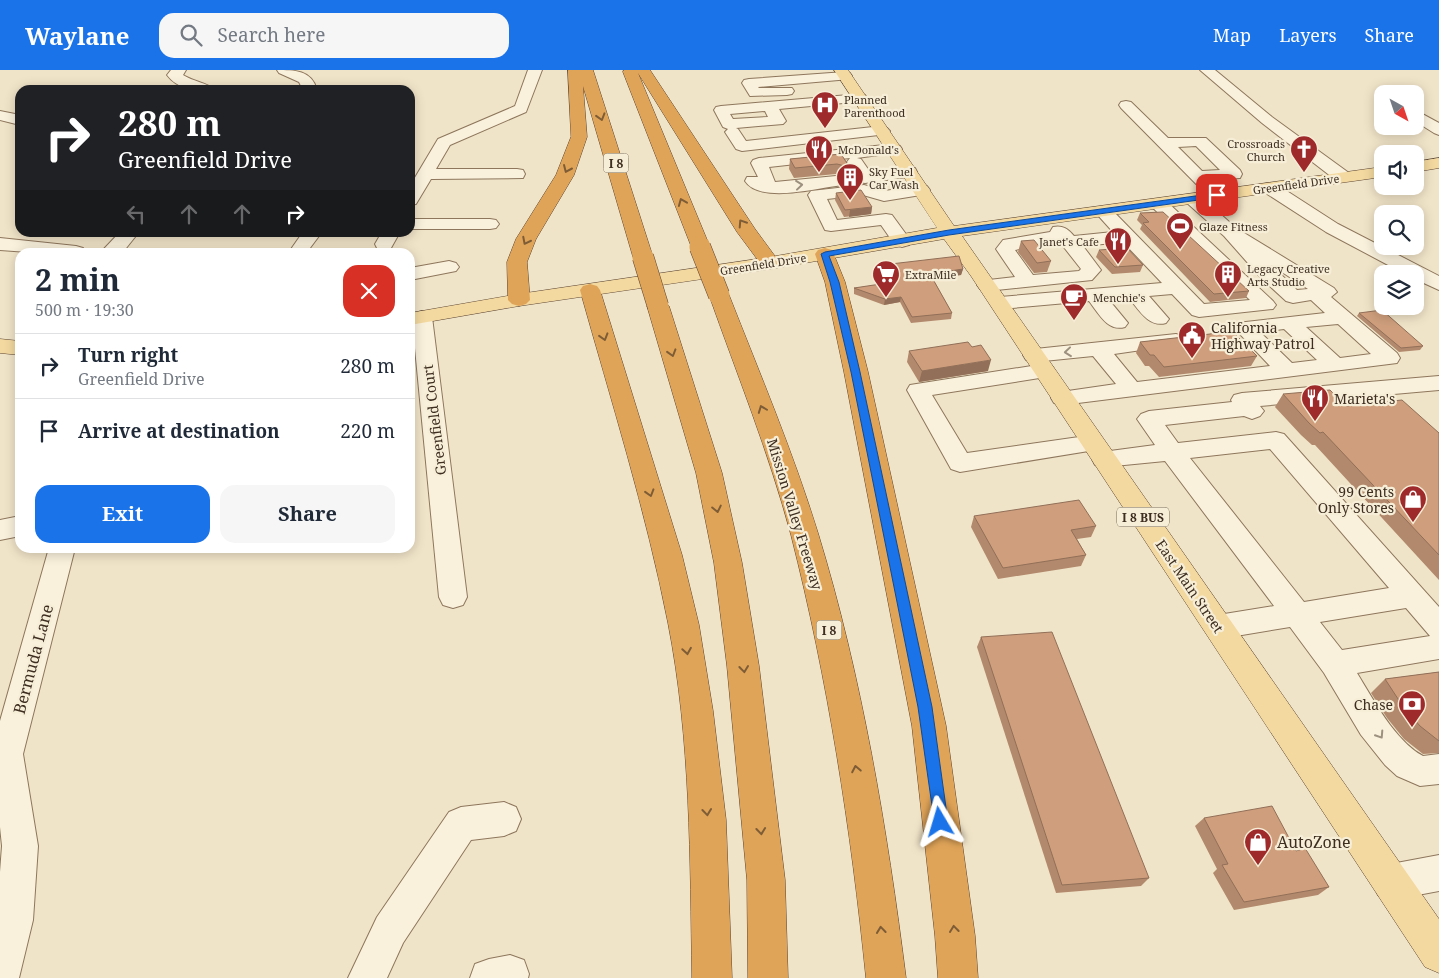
<!DOCTYPE html>
<html lang="en">
<head>
<meta charset="utf-8">
<style>
	:root { --surface:#fff; --page:#f6f6f7; --text:#1f2937; --muted:#747a83; --line:#e0e1e3; --accent:#1a73e8 }
	body { margin:0; font-family:"Noto Serif",serif; background:var(--page); color:var(--text); height:100vh; display:flex; flex-direction:column; font-size:19px; white-space:nowrap }
	* { box-sizing:border-box; margin:0 }
	p { font-size:16px; color:var(--muted) }
	.icon { flex:none; width:28px; height:28px; fill:none; stroke:currentColor; stroke-width:2; stroke-linecap:round; stroke-linejoin:round }
	.map { position:relative; flex:1; overflow:hidden }
	.side { position:absolute; left:15px; top:178px; width:400px; height:305px; display:flex; flex-direction:column; background:var(--surface); border-radius:15px; box-shadow:0 2px 12px #0003 }
	.side>* { flex:none }
	.banner { position:absolute; left:15px; top:15px; width:400px; height:152px; border-radius:15px; box-shadow:0 2px 12px #0003; background:#202124; color:#fff; overflow:hidden }
	.needle { width:32px; rotate:140deg }
	.tools { position:absolute; left:1374px; top:15px; display:grid; gap:10px }
	.tools a { display:grid; place-items:center; width:50px; height:50px; border-radius:10px; background:var(--surface); box-shadow:0 2px 12px #0003; font-size:25px }
	.pin { position:absolute; display:grid; place-items:center; width:42px; height:42px; color:#fff; margin:-21px; border-radius:10px; box-shadow:0 2px 8px #0006 }
	.me { position:absolute; width:55px; margin:-28px; rotate:353deg; stroke-linejoin:round; filter:drop-shadow(0 0 4px #0008) }
	.turn { display:flex; align-items:center; gap:18px; height:105px; padding:0 20px; font-size:22px }
	.turn .icon { width:65px; height:65px; stroke-width:2.5 }
	.turn b { display:block; font-size:35px; line-height:42px }
	.lanes { display:flex; align-items:center; height:48px; padding:0 20px; background:#0003; justify-content:center; gap:25px; direction:ltr }
	.lanes .off { opacity:.35 }
	.round { display:grid; place-items:center; flex:none; width:52px; height:52px; border-radius:15px; background:var(--page) }
	.headline { display:flex; align-items:center; justify-content:space-between; height:85px; padding:0 20px }
	h1 { font-size:30px; font-weight:700; line-height:38px }
	.button { display:flex; gap:10px; margin-top:auto; padding:10px 20px }
	.button a { flex:1; height:58px; border-radius:15px; background:var(--accent); color:#fff; font-size:20px; font-weight:700; line-height:58px; text-align:center }
	.button a+a { background:var(--page); color:var(--text) }
	ul { padding:0; list-style:none }
	li { display:flex; align-items:center; gap:15px; height:65px; padding:0 20px; border-top:1px solid var(--line) }
	li div { flex:1 }
	li b { display:block; font-size:19px }
	li em { font-style:normal }
	header { display:flex; align-items:center; gap:30px; box-sizing:border-box; height:70px; padding:0 25px; background:var(--accent); color:#fff }
	header strong { font-size:24px }
	nav { display:flex; gap:28px; margin-inline-start:auto; font-size:18px }
	.search { width:350px; height:45px; background:var(--page); display:flex; align-items:center; gap:12px; box-sizing:border-box; padding:0 18px; border-radius:15px; color:var(--muted); font-size:19px }
	.map>svg:first-child { display:block }
</style>
</head>
<body>
<header>
<strong>Waylane</strong>
<div class="search"><svg class="icon" aria-label="search" viewBox="0 0 24 24"><circle cx="10" cy="10" r="6"/><path d="M15 15l6 6"/></svg>Search here</div>
<nav><a>Map</a><a>Layers</a><a>Share</a></nav>
</header>
<div class="map">
<svg width="1439" height="908" viewBox="0 0 1439 908">
	<rect width="100%" height="100%" fill="#f0e4c8"/>
	<g fill="none" stroke-linecap="round" stroke-linejoin="round">
		<g stroke="#8d765c" stroke-width="2">
			<g id="minor">
				<path d="M 171,0 L 186,0 L 183,5 C 192,11 208,13 215,20 C 197,20 179,21 167,5 Z"/>
				<path d="M 277,0 C 294,0 312,0 317,20 L 303,20 L 299,12 L 279,3 Z"/>
				<polygon points="528,0 542,0 526,42 450,75 436,99 517,99 523,100 525,104 523,108 431,109 416,134 410,135 410,116 438,69 515,36"/>
				<polygon points="1200,0 1215,0 1272,47 1349,103 1351,107 1349,111 1337,111 1262,53"/>
				<polygon points="845,2 850,3 852,6 850,9 758,17 759,18 792,18 794,21 792,24 787,25 750,26 742,13 744,10 749,9"/>
				<path d="M 860,24 L 865,25 L 867,28 L 865,31 L 779,39 L 786,51 L 783,54 L 736,58 L 738,59 L 746,71 L 882,56 L 887,58 L 890,61 L 887,64 L 742,81 L 736,79 L 725,62 L 728,59 L 723,57 L 714,40 L 716,37 L 721,36 ZM 765,41 L 768,47 L 733,49 L 730,44 Z"/>
				<path d="M 1126,31 L 1131,32 L 1168,68 L 1206,68 L 1240,100 L 1242,104 L 1240,108 L 1212,110 L 1226,125 L 1223,129 L 1217,130 L 1211,129 L 1121,38 L 1119,35 L 1121,32 ZM 1196,76 L 1220,100 L 1202,101 L 1178,77 Z"/>
				<polygon points="1415,40 1439,53 1439,65 1434,63 1415,51"/>
				<polygon points="0,41 20,45 20,55 0,50"/>
				<path d="M 894,74 L 900,76 L 902,79 L 900,82 L 857,88 L 861,89 L 870,102 L 909,97 L 915,98 L 917,102 L 915,106 L 865,113 L 859,112 L 847,92 L 850,88 L 769,97 L 775,112 L 836,106 L 842,107 L 844,111 L 842,115 L 836,116 C 814,119 759,133 745,111 L 747,107 L 758,107 L 751,93 L 753,90 L 759,88 Z"/>
				<polygon points="1270,113 1276,114 1338,154 1439,206 1439,220 1415,209 1415,204 1405,204 1326,162 1264,122 1262,118 1264,114"/>
				<polygon points="864,115 885,121 921,115 927,116 930,120 927,124 884,131 863,125 827,129 837,150 886,144 892,145 911,171 909,175 902,177 895,175 881,155 831,161 825,160 808,125 811,121"/>
				<path d="M 1193,124 L 1199,125 L 1236,158 L 1334,218 L 1337,222 L 1331,227 L 1397,283 L 1400,288 L 1397,293 L 1062,335 L 1054,333 L 1051,328 L 1054,323 L 1116,314 L 1093,286 L 1034,292 L 1026,290 L 1023,285 L 1026,280 L 1176,264 L 1183,266 L 1187,270 L 1183,274 L 1114,284 L 1137,312 L 1270,296 L 1237,261 L 1234,257 L 1237,253 L 1325,243 L 1311,230 L 1293,233 L 1286,231 L 1262,209 L 1224,166 L 1187,133 L 1184,129 L 1187,125 ZM 1271,195 L 1308,219 L 1297,220 ZM 1338,254 L 1371,284 L 1340,288 L 1306,257 ZM 1284,259 L 1317,290 L 1292,293 L 1260,262 Z"/>
				<path d="M 1159,129 L 1165,130 L 1273,231 L 1276,235 L 1273,239 L 1199,247 L 1192,245 L 1172,224 L 1149,226 L 1169,249 L 1166,253 C 1149,258 1139,240 1129,228 L 1109,230 L 1128,253 L 1125,257 C 1108,262 1099,244 1089,231 L 1000,239 L 993,237 L 990,233 L 993,229 L 1000,227 L 1162,213 L 1123,172 L 1083,176 L 1101,200 L 1092,210 L 987,221 L 980,219 L 977,215 L 980,211 L 1015,207 L 996,179 L 1003,170 L 1050,162 L 1053,157 C 1063,155 1068,159 1074,166 L 1113,162 L 1095,142 L 1098,138 L 1104,137 L 1110,138 L 1204,234 L 1250,230 L 1153,138 L 1150,134 L 1153,130 ZM 1059,171 L 1081,199 L 1079,201 L 1033,205 L 1015,180 Z"/>
				<polygon points="410,149 490,149 496,150 499,154 496,158 490,159 410,159"/>
				<polygon points="120,162 139,162 123,182 101,182"/>
				<polygon points="303,162 322,162 307,182 289,182"/>
				<polygon points="382,162 400,162 391,178 384,180 377,178 375,174"/>
				<polygon points="0,168 76,176 83,178 85,182 28,182 0,180"/>
				<polygon points="449,191 456,193 459,197 456,201 410,210 410,198"/>
				<polygon points="422,241 429,243 432,247 467,527 463,535 453,538 443,535 439,527 412,247 415,243"/>
				<polygon points="1044,294 1052,296 1055,301 1052,306 932,325 967,383 1093,365 1101,367 1105,373 1101,379 960,402 951,399 907,320 910,315"/>
				<path d="M 1439,306 L 1439,320 L 1260,336 L 1264,341 L 1260,346 L 1252,349 L 1244,346 L 1165,355 L 1178,373 L 1276,362 L 1284,364 L 1439,537 L 1439,589 L 1357,603 C 1373,629 1395,671 1423,686 L 1439,684 L 1439,714 L 1420,716 L 1397,706 L 1385,695 L 1361,665 L 1324,603 L 1290,557 L 1218,569 L 1208,565 L 1203,557 L 1208,549 L 1218,545 L 1274,536 L 1165,391 L 1104,397 L 1095,395 L 1092,389 L 1095,383 L 1155,375 L 1137,349 L 1141,344 L 1149,341 L 1232,332 L 1231,330 L 1234,325 L 1242,323 ZM 1270,379 L 1389,518 L 1304,532 L 1190,388 ZM 1406,538 L 1430,566 L 1342,580 L 1320,552 Z"/>
				<polygon points="20,446 20,466 0,470 0,450"/>
				<polygon points="49,478 75,478 23,684 38,776 33,850 19,908 0,908 0,802 2,776 0,757 0,651"/>
				<polygon points="504,732 516,737 521,749 516,761 504,766 471,770 403,873 387,908 348,908 377,847 449,742 461,737"/>
				<polygon points="1439,785 1439,821 1391,830 1378,825 1373,812 1378,799 1391,794"/>
				<polygon points="510,885 524,890 529,904 528,908 470,908 475,894 489,889"/>
			</g>
		</g>
		<g stroke="#5b4430" stroke-width="1">
			<g id="major">
				<polygon points="834,0 848,0 954,156 1382,97 1382,107 962,166 1439,849 1439,903 1425,897 971,206 944,169 770,199 519,236 410,255 410,243 519,224 770,187 937,158"/>
				<polygon points="1439,88 1439,98 1415,102 1415,92"/>
				<polygon points="0,269 20,271 20,285 0,283"/>
			</g>
		</g>
		<g stroke="#5b4430" stroke-width="1">
			<g id="highway">
				<polygon points="568,0 593,0 653,187 650,191 643,193 636,191 633,187 583,16 587,67 574,105 536,169 527,192 530,230 526,234 519,236 512,234 508,230 507,192 516,169 556,105 571,67"/>
				<polygon points="624,0 650,0 755,159 780,193 777,197 770,199 763,197 737,162 638,3 710,177 707,181 700,183 693,181 623,2"/>
				<polygon points="825,178 832,180 845,212 868,302 946,656 975,866 978,908 938,908 935,866 912,656 844,302 825,212 815,184 818,180"/>
				<path d="M 590,214 L 597,216 L 600,220 L 682,485 L 699,555 L 713,641 L 726,750 L 732,908 L 692,908 C 690,790 691,670 668,553 C 646,441 611,330 580,220 L 583,216 Z"/>
				<path d="M 719,219 L 726,221 L 729,225 C 760,304 793,382 818,463 C 862,607 887,758 906,908 L 866,908 C 851,759 828,610 791,465 C 769,383 737,304 709,225 L 712,221 Z"/>
				<polygon points="658,230 665,232 669,236 722,403 742,493 759,596 785,810 788,908 748,908 747,810 727,596 714,493 696,403 647,236 651,232"/>
			</g>
		</g>
		<use href="#minor" fill="#faf1dc" fill-rule="evenodd"/>
		<use href="#major" fill="#f3d9a0" fill-rule="evenodd"/>
		<use href="#highway" fill="#e0a458" fill-rule="evenodd"/>
		<g stroke="#5b4430" stroke-width="22" stroke-linecap="butt">
			<g id="highway-bridge">
				<polyline points="700,177 719,225"/>
				<polyline points="643,187 658,236"/>
			</g>
		</g>
		<use href="#highway-bridge" stroke="#e0a458" stroke-width="21"/>
	</g>
	<g fill="#b2896c">
		<polygon points="841,84 854,104 853,114 844,115 845,108 844,106 836,104 794,108 789,99 790,89"/>
		<polygon points="836,123 872,137 871,144 844,147 835,130"/>
		<polygon points="1140,143 1249,221 1246,228 1210,232 1140,159 1142,155 1137,150"/>
		<polygon points="1021,171 1051,191 1047,202 1034,203 1018,182"/>
		<polygon points="1099,180 1143,195 1140,202 1112,204 1096,187"/>
		<polygon points="882,195 963,199 961,205 933,209 952,243 951,249 911,253 900,232 884,235 854,224 854,218 890,213 881,201"/>
		<polygon points="1359,243 1423,276 1420,280 1399,282 1357,246"/>
		<polygon points="1210,264 1257,286 1251,296 1159,307 1149,296 1145,296 1136,283 1140,272"/>
		<polygon points="909,281 988,301 919,312 907,292"/>
		<polygon points="1283,324 1346,336 1439,363 1439,510 1315,375 1312,375 1301,365 1275,337"/>
		<polygon points="974,446 1096,456 1091,467 1077,469 1086,485 1081,496 998,509 971,457"/>
		<polygon points="981,567 1149,808 1141,816 1056,823 977,577"/>
		<polygon points="1439,602 1439,683 1423,684 1404,669 1387,648 1371,623 1385,609"/>
		<polygon points="1204,748 1296,781 1329,817 1318,825 1234,840 1213,803 1217,799 1195,756"/>
	</g>
	<g fill="#916f58">
		<polygon points="854,104 853,114 844,115 845,105"/>
		<polygon points="872,137 871,144 849,147 850,140"/>
		<polygon points="963,199 961,205 929,209 930,204"/>
		<polygon points="901,227 900,232 884,235 885,229"/>
		<polygon points="991,290 988,301 919,312 922,301"/>
	</g>
	<g fill="#cf9f7d" stroke="#916f58">
		<polygon points="841,84 854,104 845,105 847,100 845,96 837,94 795,98 790,89"/>
		<polygon points="861,120 872,137 845,140 836,123"/>
		<polygon points="1163,142 1249,221 1214,224 1143,153 1149,152 1140,143"/>
		<polygon points="1034,170 1051,191 1037,193 1021,171"/>
		<polygon points="1127,178 1143,195 1115,197 1099,180"/>
		<polygon points="959,186 963,199 930,204 952,243 912,247 901,227 885,229 854,218 894,212 882,195"/>
		<polygon points="1382,240 1423,276 1401,278 1359,243"/>
		<polygon points="1230,259 1257,286 1164,297 1154,285 1150,285 1140,272 1210,264"/>
		<polygon points="968,272 972,277 981,275 991,290 922,301 909,281"/>
		<polygon points="1330,320 1346,336 1402,330 1439,363 1439,485 1323,362 1320,363 1309,353 1283,324"/>
		<polygon points="1079,430 1096,456 1071,460 1086,485 1003,498 974,446"/>
		<polygon points="1052,562 1149,808 1062,815 981,567"/>
		<polygon points="1439,602 1439,671 1420,656 1402,635 1385,609"/>
		<polygon points="1272,736 1296,781 1305,778 1329,817 1244,832 1222,795 1228,794 1204,748"/>
	</g>
	<defs><path id="oneway-chevron" d="M-2-3.5L2.5 0L-2 3.5" fill="none" stroke-width="1.6" stroke-linecap="round" stroke-linejoin="round" transform="scale(1.25)"/></defs>
	<g stroke="#7e5d36">
		<use href="#oneway-chevron" transform="translate(601 47) rotate(73)"/>
		<use href="#oneway-chevron" transform="translate(567 99) rotate(114)"/>
		<use href="#oneway-chevron" transform="translate(682 132) rotate(-112)"/>
		<use href="#oneway-chevron" transform="translate(742 153) rotate(-123)"/>
		<use href="#oneway-chevron" transform="translate(526 171) rotate(117)"/>
		<use href="#oneway-chevron" transform="translate(604 267) rotate(73)"/>
		<use href="#oneway-chevron" transform="translate(672 283) rotate(73)"/>
		<use href="#oneway-chevron" transform="translate(762 339) rotate(-111)"/>
		<use href="#oneway-chevron" transform="translate(650 423) rotate(73)"/>
		<use href="#oneway-chevron" transform="translate(717 439) rotate(78)"/>
		<use href="#oneway-chevron" transform="translate(687 581) rotate(81)"/>
		<use href="#oneway-chevron" transform="translate(744 599) rotate(83)"/>
		<use href="#oneway-chevron" transform="translate(856 699) rotate(-101)"/>
		<use href="#oneway-chevron" transform="translate(707 742) rotate(84)"/>
		<use href="#oneway-chevron" transform="translate(761 761) rotate(84)"/>
		<use href="#oneway-chevron" transform="translate(954 859) rotate(-97)"/>
		<use href="#oneway-chevron" transform="translate(881 860) rotate(-96)"/>
	</g>
	<g stroke="#9c907e">
		<use href="#oneway-chevron" transform="translate(799 115) rotate(-6)"/>
		<use href="#oneway-chevron" transform="translate(1068 282) rotate(174)"/>
		<use href="#oneway-chevron" transform="translate(1380 665) rotate(57)"/>
	</g>
	<polygon fill="#1a73e8" stroke="#114b97" points="1217,123 1220,124 1220,127 949,165 829,186 839,212 860,302 932,637 948,752 946,757 940,759 935,757 918,637 851,302 830,212 821,184 825,182 949,160"/>
	<defs>
		<g id="hospital-pin" transform="scale(1.4375)"><path d="M0 17L-7.5 6A9.5 9.5 0 1 1 7.5 6Z" fill="#9e2a2b" stroke="#f7eed8"/><path d="M-5-5h3v3.5h4V-5h3V5h-3V1.5h-4V5h-3Z" fill="#fff"/></g>
		<g id="restaurant-pin" transform="scale(1.4375)"><path d="M0 17L-7.5 6A9.5 9.5 0 1 1 7.5 6Z" fill="#9e2a2b" stroke="#f7eed8"/><path d="M-5-6h1v4h1v-4h1v4h1v-4h1v5L-1.5 .5V6h-2V.5L-5-1ZM5-6V6H3V1.5H1.5Q1.5-4 5-6Z" fill="#fff"/></g>
		<g id="church-pin" transform="scale(1.4375)"><path d="M0 17L-7.5 6A9.5 9.5 0 1 1 7.5 6Z" fill="#9e2a2b" stroke="#f7eed8"/><path d="M-1.2-6h2.4v3.5h3.3v2.4h-3.3V6h-2.4V-.1h-3.3v-2.4h3.3Z" fill="#fff"/></g>
		<g id="building-pin" transform="scale(1.4375)"><path d="M0 17L-7.5 6A9.5 9.5 0 1 1 7.5 6Z" fill="#9e2a2b" stroke="#f7eed8"/><path d="M-4-6H4V6H1V3H-1V6H-4ZM-2.5-4.3h1.7v1.8h-1.7ZM.8-4.3h1.7v1.8H.8ZM-2.5-1h1.7V.8h-1.7ZM.8-1h1.7V.8H.8Z" fill="#fff"/></g>
		<g id="stadium-pin" transform="scale(1.4375)"><path d="M0 17L-7.5 6A9.5 9.5 0 1 1 7.5 6Z" fill="#9e2a2b" stroke="#f7eed8"/><path d="M0-5a6.5 5 0 1 0 0 10a6.5 5 0 1 0 0-10ZM-3.5-1.8h7v3.6h-7Z" fill="#fff"/></g>
		<g id="supermarket-pin" transform="scale(1.4375)"><path d="M0 17L-7.5 6A9.5 9.5 0 1 1 7.5 6Z" fill="#9e2a2b" stroke="#f7eed8"/><path d="M-6-5.5h2.5l.6 2H6L4.5 2H-2.5L-4.4-4H-6ZM-1.5 3.2a1.3 1.3 0 1 0 .1 0ZM3 3.2a1.3 1.3 0 1 0 .1 0Z" fill="#fff"/></g>
		<g id="cafe-pin" transform="scale(1.4375)"><path d="M0 17L-7.5 6A9.5 9.5 0 1 1 7.5 6Z" fill="#9e2a2b" stroke="#f7eed8"/><path d="M-5.5-4.5H6V0H3Q3 3.5 0 3.5H-2.5Q-5.5 3.5-5.5 0ZM3-3.2v2h1.7v-2ZM-6 4.5H4V6H-6Z" fill="#fff"/></g>
		<g id="civic-pin" transform="scale(1.4375)"><path d="M0 17L-7.5 6A9.5 9.5 0 1 1 7.5 6Z" fill="#9e2a2b" stroke="#f7eed8"/><path d="M-.6-6.5H3V-4.5H.6V-3L4-1V1h2V6H-6V1h2V-1L-.6-3ZM-1.2 2.5V6h2.4V2.5Z" fill="#fff"/></g>
		<g id="shop-pin" transform="scale(1.4375)"><path d="M0 17L-7.5 6A9.5 9.5 0 1 1 7.5 6Z" fill="#9e2a2b" stroke="#f7eed8"/><path d="M-5-2.5h2.3a2.7 3.5 0 0 1 5.4 0H5L5.5 6h-11ZM-1.5-2.5h3a1.5 2.3 0 0 0-3 0Z" fill="#fff"/></g>
		<g id="bank-pin" transform="scale(1.4375)"><path d="M0 17L-7.5 6A9.5 9.5 0 1 1 7.5 6Z" fill="#9e2a2b" stroke="#f7eed8"/><path d="M-6-4H6V4H-6ZM0-2.3a2.3 2.3 0 1 0 0 4.6a2.3 2.3 0 1 0 0-4.6Z" fill="#fff"/></g>
	</defs>
	<g fill-rule="evenodd">
		<use href="#hospital-pin" x="825" y="35"/>
		<use href="#restaurant-pin" x="819" y="79"/>
		<use href="#church-pin" x="1304" y="79"/>
		<use href="#building-pin" x="850" y="107"/>
		<use href="#stadium-pin" x="1180" y="156"/>
		<use href="#restaurant-pin" x="1118" y="171"/>
		<use href="#supermarket-pin" x="886" y="204"/>
		<use href="#building-pin" x="1228" y="204"/>
		<use href="#cafe-pin" x="1074" y="227"/>
		<use href="#civic-pin" x="1192" y="265"/>
		<use href="#restaurant-pin" x="1315" y="328"/>
		<use href="#shop-pin" x="1413" y="429"/>
		<use href="#bank-pin" x="1412" y="634"/>
		<use href="#shop-pin" x="1258" y="772"/>
	</g>
	<g text-anchor="middle" dominant-baseline="central" stroke-width="4.5" stroke-linejoin="round" paint-order="stroke">
		<g font-size="11" fill="#3d2e20" stroke="#f7eed8" text-anchor="start">
			<text x="844" y="29">Planned<tspan x="844" dy="13">Parenthood</tspan></text>
			<text x="1285" y="73" text-anchor="end">Crossroads<tspan x="1285" dy="13">Church</tspan></text>
			<text x="838" y="79">McDonald's</text>
			<text x="869" y="101">Sky Fuel<tspan x="869" dy="13">Car Wash</tspan></text>
			<text x="1199" y="156">Glaze Fitness</text>
			<text x="1099" y="171" text-anchor="end">Janet's Cafe</text>
			<text x="1247" y="198">Legacy Creative<tspan x="1247" dy="13">Arts Studio</tspan></text>
			<text x="905" y="204">ExtraMile</text>
			<text x="1093" y="227">Menchie's</text>
		</g>
		<g font-size="11" fill="#3d2e20" stroke="#f7eed8">
			<text transform="translate(1296 114) rotate(-8)">Greenfield Drive</text>
			<text transform="translate(763 194) rotate(-9)">Greenfield Drive</text>
		</g>
		<g fill="#f7eed8" stroke="#756857" stroke-width="1">
			<rect x="603.5" y="83.5" width="25" height="19" rx="4"/>
			<rect x="1117" y="437.5" width="52" height="19" rx="4"/>
			<rect x="816.5" y="550.5" width="25" height="19" rx="4"/>
		</g>
		<g font-size="12" font-weight="bold" fill="#3d2e20">
			<text x="616" y="93">I 8</text>
			<text x="1143" y="447">I 8 BUS</text>
			<text x="829" y="560">I 8</text>
		</g>
		<g font-size="14" fill="#3d2e20" stroke="#f7eed8" text-anchor="start">
			<text x="1211" y="257">California<tspan x="1211" dy="16">Highway Patrol</tspan></text>
			<text x="1334" y="328">Marieta's</text>
			<text x="1394" y="421" text-anchor="end">99 Cents<tspan x="1394" dy="16">Only Stores</tspan></text>
			<text x="1393" y="634" text-anchor="end">Chase</text>
		</g>
		<g font-size="14" fill="#3d2e20" stroke="#f7eed8">
			<text transform="translate(434 350) rotate(-97)">Greenfield Court</text>
			<text transform="translate(795 444) rotate(73)">Mission Valley Freeway</text>
			<text transform="translate(1190 516) rotate(56)">East Main Street</text>
		</g>
		<g font-size="16" fill="#3d2e20" stroke="#f7eed8">
			<text transform="translate(33 589) rotate(-75)">Bermuda Lane</text>
		</g>
		<g font-size="16" fill="#3d2e20" stroke="#f7eed8" text-anchor="start">
			<text x="1277" y="772">AutoZone</text>
		</g>
	</g>
</svg>
<div class="tools">
<a><svg class="needle" viewBox="-14 -14 28 28"><path d="M0-13l5 13h-10z" fill="#e53935"/><path d="M0 13l5-13h-10z" fill="#747a83"/></svg></a>
<a><svg class="icon" aria-label="sound" viewBox="0 0 24 24"><path d="M4 9h4l5-4v14l-5-4H4zM17 9q2 3 0 6"/></svg></a>
<a><svg class="icon" aria-label="search" viewBox="0 0 24 24"><circle cx="10" cy="10" r="6"/><path d="M15 15l6 6"/></svg></a>
<a><svg class="icon" aria-label="layers" viewBox="0 0 24 24"><path d="M12 4l9 5-9 5-9-5zM3 14l9 5 9-5"/></svg></a>
</div>
<div class="pin" style="left:1217px;top:125px;background:#d93025"><svg class="icon" aria-label="arrive" viewBox="0 0 24 24"><path d="M6 21V4h12l-3 4 3 4H6"/></svg></div>
<svg class="me" style="left:940px;top:752px" viewBox="-20 -20 40 40"><path d="M0-17L14 15 0 8-14 15z" fill="#1a73e8" stroke="#fff" stroke-width="4"/></svg>
<div class="banner">
<div class="turn"><svg class="icon" aria-label="right" viewBox="0 0 24 24"><path d="M7 20v-9h11M14 6l5 5-5 5"/></svg><div><b>280 m</b>Greenfield Drive</div></div>
<div class="lanes"><svg class="icon off" aria-label="left" viewBox="0 0 24 24"><path d="M17 20v-9H6M10 6l-5 5 5 5"/></svg><svg class="icon off" aria-label="ahead" viewBox="0 0 24 24"><path d="M12 20V5M6 11l6-6 6 6"/></svg><svg class="icon off" aria-label="ahead" viewBox="0 0 24 24"><path d="M12 20V5M6 11l6-6 6 6"/></svg><svg class="icon" aria-label="right" viewBox="0 0 24 24"><path d="M7 20v-9h11M14 6l5 5-5 5"/></svg></div>
</div>
<section class="side">
<div class="headline"><div><h1>2 min</h1><p>500 m · 19:30</p></div><a class="round" style="background:#d93025;color:#fff"><svg class="icon" aria-label="close" viewBox="0 0 24 24"><path d="M6 6l12 12M18 6L6 18"/></svg></a></div>
<ul>
<li><svg class="icon" aria-label="right" viewBox="0 0 24 24"><path d="M7 20v-9h11M14 6l5 5-5 5"/></svg><div><b>Turn right</b><p>Greenfield Drive</p></div><em>280 m</em></li>
<li><svg class="icon" aria-label="arrive" viewBox="0 0 24 24"><path d="M6 21V4h12l-3 4 3 4H6"/></svg><div><b>Arrive at destination</b></div><em>220 m</em></li>
</ul>
<div class="button"><a>Exit</a><a>Share</a></div>
</section>
</div>
</body>
</html>
